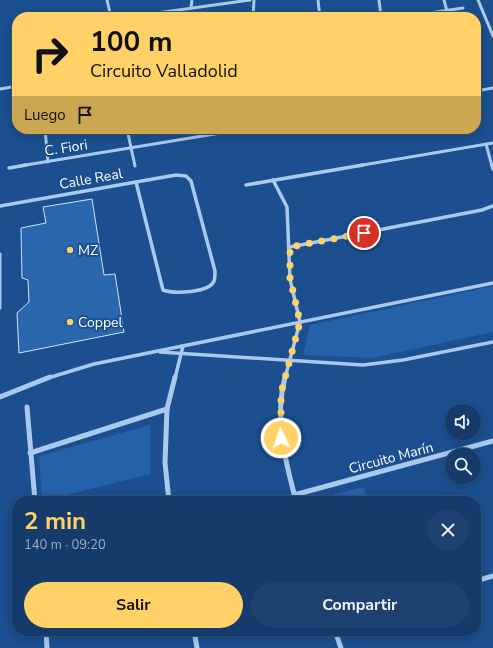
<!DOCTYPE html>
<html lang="es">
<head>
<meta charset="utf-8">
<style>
	:root { --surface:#143b6b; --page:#1d4271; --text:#f1f3f6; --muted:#9dadc1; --line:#33557e; --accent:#ffd166 }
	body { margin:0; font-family:"Nunito Sans",sans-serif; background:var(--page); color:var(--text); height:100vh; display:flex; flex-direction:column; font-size:15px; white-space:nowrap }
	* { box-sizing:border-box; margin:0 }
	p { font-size:13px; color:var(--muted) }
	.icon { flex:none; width:22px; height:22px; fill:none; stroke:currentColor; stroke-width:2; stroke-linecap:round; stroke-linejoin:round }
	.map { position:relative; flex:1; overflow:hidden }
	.sheet { position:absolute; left:12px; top:496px; width:469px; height:140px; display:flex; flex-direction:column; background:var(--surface); border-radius:16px; box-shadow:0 2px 10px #0003,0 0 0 1px var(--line) }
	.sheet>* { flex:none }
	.guide { position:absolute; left:12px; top:12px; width:469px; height:122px; border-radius:16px; box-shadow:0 2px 10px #0003,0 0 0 1px var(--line); background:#ffd166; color:#111; overflow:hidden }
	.buttons { position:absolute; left:445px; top:404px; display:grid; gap:8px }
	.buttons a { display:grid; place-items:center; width:36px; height:36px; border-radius:50%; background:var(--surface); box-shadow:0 2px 10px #0003,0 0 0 1px var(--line); font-size:20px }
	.pin { position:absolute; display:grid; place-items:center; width:34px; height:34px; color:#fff; margin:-17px; border:2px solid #fff; border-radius:50%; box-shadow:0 1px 4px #0007 }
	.me { position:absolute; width:44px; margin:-22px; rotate:357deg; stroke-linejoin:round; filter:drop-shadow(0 0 3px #0008) }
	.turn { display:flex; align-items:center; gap:14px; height:84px; padding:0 12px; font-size:18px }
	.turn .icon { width:52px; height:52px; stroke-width:2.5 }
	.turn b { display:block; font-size:28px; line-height:34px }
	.then { display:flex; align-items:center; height:38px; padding:0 12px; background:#0003; gap:8px; font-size:15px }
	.round { display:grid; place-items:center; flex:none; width:42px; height:42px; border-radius:21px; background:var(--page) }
	.overview { display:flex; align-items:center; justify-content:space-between; height:68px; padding:0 12px }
	h1 { font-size:24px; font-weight:700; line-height:30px; color:var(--accent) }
	.button { display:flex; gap:8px; margin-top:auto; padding:8px 12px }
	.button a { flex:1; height:46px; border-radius:24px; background:var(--accent); color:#111; font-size:16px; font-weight:700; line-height:46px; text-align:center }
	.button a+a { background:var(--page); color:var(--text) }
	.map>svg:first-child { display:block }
</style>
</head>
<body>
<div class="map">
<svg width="493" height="648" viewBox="0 0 493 648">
	<rect width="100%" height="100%" fill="#1b4f8f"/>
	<g fill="#2461a8">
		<polygon points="493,286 493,332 372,358 303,355 310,325"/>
		<polygon points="150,425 150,474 42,501 39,456"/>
		<polygon points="363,487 368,501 309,501"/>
	</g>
	<polygon fill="#2a66ad" stroke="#cfe3fa" points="92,199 104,275 115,274 124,332 19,353 17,313 29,302 28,280 22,278 21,228 46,223 43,207"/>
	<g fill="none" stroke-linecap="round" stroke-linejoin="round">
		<polyline stroke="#a9c9ee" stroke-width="3" points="0,254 0,308"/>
		<g stroke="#a9c9ee" stroke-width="3">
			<polyline points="107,0 111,17"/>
			<polyline points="318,0 320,17"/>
			<polyline points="379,0 381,17"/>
			<polyline points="444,0 447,11"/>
			<polyline points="478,0 493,36"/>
			<polyline points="191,8 192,0"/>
			<polyline points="128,17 250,0"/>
			<polyline points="253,17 254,0"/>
			<polyline points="403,17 463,8"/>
			<polyline points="0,89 17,86"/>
			<polyline points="476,91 493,88"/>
			<polyline points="45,129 48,162"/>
			<polyline points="127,129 135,166"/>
			<polyline points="486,144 492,166"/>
			<polyline points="20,166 245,129"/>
			<polyline points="357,166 493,143"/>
		</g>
		<g stroke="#a9c9ee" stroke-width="3.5">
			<polyline points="492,165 493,169"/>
			<polyline points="9,168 26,165"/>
			<path d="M 176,175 L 186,176 L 191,181 L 215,271 C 215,274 215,278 214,281 C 209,293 174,294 163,290 L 136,182 Z"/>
			<polyline points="273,180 287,207 290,279 300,322 285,378"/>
			<polyline points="246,185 363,165"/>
			<polyline points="0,206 136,182"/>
			<polyline points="290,247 482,210 493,206"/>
			<polyline points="160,352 363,365 403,360 493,342"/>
			<polyline points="48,378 94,364 493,283"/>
			<polyline points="175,378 183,346"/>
		</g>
		<g stroke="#a9c9ee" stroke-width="5">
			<path d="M 285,377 C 274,419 285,460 296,501"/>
			<polyline points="0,397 50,377"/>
			<polyline points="27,407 35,501"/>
			<polyline points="30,453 167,409"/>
			<polyline points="294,495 493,441"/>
			<polyline points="169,501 165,463 167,409 175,377"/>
			<polyline points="476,581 493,576"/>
			<polyline points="46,631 47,648"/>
			<polyline points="194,631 197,648"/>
			<polyline points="335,631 341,648"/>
		</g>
	</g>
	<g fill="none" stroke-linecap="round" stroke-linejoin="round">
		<polyline stroke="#ffd166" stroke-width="7" stroke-dasharray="0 12.6" points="281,438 281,393 300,322 290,278 290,247 364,233"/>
	</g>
	<g fill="#ffd166" stroke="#1b4f8f" stroke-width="1.5">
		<circle cx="70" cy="250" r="4"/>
		<circle cx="70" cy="322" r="4"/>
	</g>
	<g text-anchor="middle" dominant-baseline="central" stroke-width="4" stroke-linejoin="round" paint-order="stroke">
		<g font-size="14" fill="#fff" stroke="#1b4f8f">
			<text transform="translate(66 148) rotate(-9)">C. Fiori</text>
			<text transform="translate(91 179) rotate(-10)">Calle Real</text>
			<text transform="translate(391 458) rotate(-15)">Circuito Marín</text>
		</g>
		<g font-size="14" fill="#fff" stroke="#1b4f8f" text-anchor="start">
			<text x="78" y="250">MZ</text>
			<text x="78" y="322">Coppel</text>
		</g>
	</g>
</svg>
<div class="buttons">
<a><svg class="icon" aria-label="sound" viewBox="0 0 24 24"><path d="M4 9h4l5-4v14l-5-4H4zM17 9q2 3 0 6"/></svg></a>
<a><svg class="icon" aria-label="search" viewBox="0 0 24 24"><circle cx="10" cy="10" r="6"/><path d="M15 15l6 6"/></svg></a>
</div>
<div class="pin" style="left:364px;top:233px;background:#d93025"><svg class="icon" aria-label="arrive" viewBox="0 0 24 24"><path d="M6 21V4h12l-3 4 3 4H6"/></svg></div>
<svg class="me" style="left:281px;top:438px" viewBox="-20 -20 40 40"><circle r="17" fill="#ffd166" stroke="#fff" stroke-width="3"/><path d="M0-11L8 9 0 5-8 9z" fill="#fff"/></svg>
<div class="guide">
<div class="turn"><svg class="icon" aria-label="right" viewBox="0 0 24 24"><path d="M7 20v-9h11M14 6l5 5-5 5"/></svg><div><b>100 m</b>Circuito Valladolid</div></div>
<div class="then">Luego<svg class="icon" aria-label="arrive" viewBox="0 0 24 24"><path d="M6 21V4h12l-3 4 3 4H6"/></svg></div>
</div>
<section class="sheet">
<div class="overview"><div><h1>2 min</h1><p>140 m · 09:20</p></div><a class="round"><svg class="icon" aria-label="close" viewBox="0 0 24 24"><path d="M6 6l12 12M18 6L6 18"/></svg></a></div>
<div class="button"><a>Salir</a><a>Compartir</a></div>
</section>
</div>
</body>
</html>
